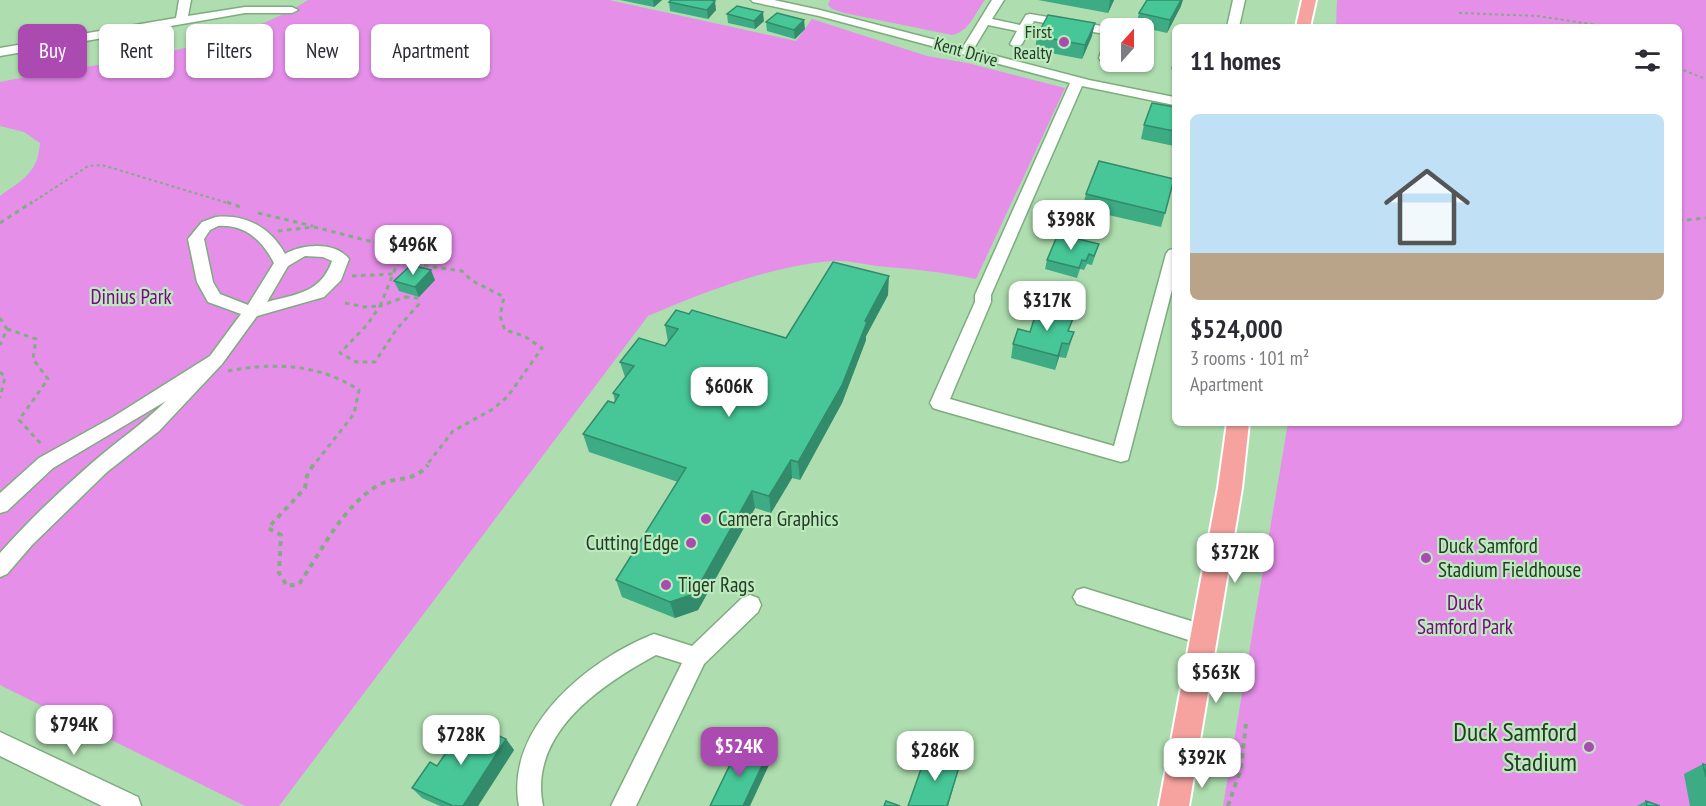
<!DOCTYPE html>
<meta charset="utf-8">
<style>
:root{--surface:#fff;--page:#f2f2f3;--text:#2b2b33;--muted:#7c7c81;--line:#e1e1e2;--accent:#ab4ab1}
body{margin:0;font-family:"PT Sans Narrow",sans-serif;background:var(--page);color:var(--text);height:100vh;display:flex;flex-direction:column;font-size:22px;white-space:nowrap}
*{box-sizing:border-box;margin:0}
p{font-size:20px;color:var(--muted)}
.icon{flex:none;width:33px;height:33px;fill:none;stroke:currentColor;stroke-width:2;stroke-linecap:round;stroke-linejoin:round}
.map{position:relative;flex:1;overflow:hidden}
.details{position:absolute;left:1172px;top:24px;width:510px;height:402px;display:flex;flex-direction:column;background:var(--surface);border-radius:9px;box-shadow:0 2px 4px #0004}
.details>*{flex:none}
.banner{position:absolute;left:18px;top:24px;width:570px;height:54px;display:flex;gap:12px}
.needle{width:39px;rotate:21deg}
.tools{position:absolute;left:1100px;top:18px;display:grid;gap:12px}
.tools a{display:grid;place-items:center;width:54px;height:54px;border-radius:9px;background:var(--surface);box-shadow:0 2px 4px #0004;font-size:30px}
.price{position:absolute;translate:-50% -51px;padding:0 14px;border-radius:12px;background:#fff;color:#222;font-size:20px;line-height:39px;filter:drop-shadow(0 2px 3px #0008)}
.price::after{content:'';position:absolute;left:50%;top:36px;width:18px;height:14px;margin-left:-9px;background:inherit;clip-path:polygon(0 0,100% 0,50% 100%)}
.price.active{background:var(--accent);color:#fff}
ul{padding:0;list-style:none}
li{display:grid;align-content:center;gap:12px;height:318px;padding:0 18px}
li+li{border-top:2px solid var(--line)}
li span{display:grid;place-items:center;height:186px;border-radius:9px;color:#555}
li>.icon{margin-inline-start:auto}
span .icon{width:108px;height:108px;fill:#fffc;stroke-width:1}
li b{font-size:26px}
h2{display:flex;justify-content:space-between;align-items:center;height:72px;padding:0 18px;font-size:26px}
.tag{padding:0 21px;border-radius:9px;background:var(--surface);box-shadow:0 2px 4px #0004;font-size:21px;line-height:54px}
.tag.active{background:var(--accent);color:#fff}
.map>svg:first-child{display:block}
</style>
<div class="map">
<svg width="1706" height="806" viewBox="0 0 1706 806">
<rect width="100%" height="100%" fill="#aeddaf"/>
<g fill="#e58fe9">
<path d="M308,0H609L796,41L812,19L927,56L967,63L1065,88L976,279C943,272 911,269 877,266C862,264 846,260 831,261C767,267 707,291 648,316L279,806H245L0,685V196C22,180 38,173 40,143L24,132L0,126V82C97,62 224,54 308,0Z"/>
<path d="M830,0H985C975,13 969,32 952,35L844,13L832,9L828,5Z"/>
<path d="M1337,0H1706V806H1223L1288,423H1678V27H1336Z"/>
</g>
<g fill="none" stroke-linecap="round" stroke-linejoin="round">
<defs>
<g id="minor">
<path d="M179,0H191L188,16L245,7H292L298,10L292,13H245L0,56V48L176,18Z"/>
<path d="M751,0H774L820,10L963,47L992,0H1004L992,19L1020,25L1026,15L1030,14L1114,28H1110V35L1034,21L1022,44L1016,48L1010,44L1017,31L988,25L973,50L1089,80L1174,97V105L1082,86L991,295V302L950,399L1114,446L1166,254L1169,250L1174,249V282L1128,460L1121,462L939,410L933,408L930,403L975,302V295L1070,83L819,16L753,2Z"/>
<path d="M1233,0H1245L1239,27H1227Z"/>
<path d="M1110,39V60L1101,61L1099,58L1104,43Z"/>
<path d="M216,217C246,214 271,228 285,254C302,244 335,241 349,259L341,280L324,297L257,316L222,364L159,431L107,472L32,545L7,574L0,577V553C28,521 60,491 92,463C117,441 143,424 166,401L53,468L7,511L0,513V493L39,458L113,417L210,356L241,314L208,302L197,282L188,239L202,222ZM218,226C245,224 262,240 274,263L248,305L220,294L213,282L204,239L210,230ZM305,256L323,257L332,261C321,293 296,294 267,302L288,266Z"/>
<path d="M1084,588L1204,625L1212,628L1215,635L1212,642L1204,645L1077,604L1073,597L1077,590Z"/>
<path d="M750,595L758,598L761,605L758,612L704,664L636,806H611L682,663L656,655C601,685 528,733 543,806H519C504,728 589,659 654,634L692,646L742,598Z"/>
<path d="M0,732L138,797L141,806H102L0,756Z"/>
</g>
<g id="major">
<path d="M1302,0H1316L1310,27H1296Z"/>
<path d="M1227,423H1249L1242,488L1189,806H1159L1218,488Z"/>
</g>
</defs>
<use href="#minor" stroke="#7eac7f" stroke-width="3"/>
<use href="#major" stroke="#fff" stroke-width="4"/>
<g stroke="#84ab85" stroke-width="2" stroke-dasharray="3 3" stroke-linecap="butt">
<path d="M1459,13L1538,16L1610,27"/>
<path d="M1678,68L1706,79"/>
<path d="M30,204L88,166L102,165L231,204"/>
</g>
<g stroke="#84ab85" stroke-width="3" stroke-dasharray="4.5 4.5" stroke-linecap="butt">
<path d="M227,202L243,208"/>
<path d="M258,213L313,226"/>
<path d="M1678,221L1706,218"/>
<path d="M0,223L32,202"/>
<path d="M278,231L314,227L397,248L398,262L462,271L471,280L504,297L500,316L505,330L524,336L542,348L508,396L493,409L453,431L426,466"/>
<path d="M352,276L395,274"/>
<path d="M405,297L417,298L419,304L396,330L375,362H356L340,353L367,325L380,306Z"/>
<path d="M345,303L365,307L380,306"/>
<path d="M380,306L398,262"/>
<path d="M0,318L7,329L0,345"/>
<path d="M7,329L36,339L33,359L48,379L19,420L42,445"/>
<path d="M228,371C274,362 319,364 359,390L354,414L313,466"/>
<path d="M0,372L5,377L0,398"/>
</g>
<g stroke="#84ab85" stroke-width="4" stroke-dasharray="5 5" stroke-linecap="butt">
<path d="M313,465L307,476L305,488L268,528L281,535L279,573L287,586L299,584C321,552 343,506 377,486C396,475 412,484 428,465"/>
<path d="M1228,806L1241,768L1246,724"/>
</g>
<use href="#minor" fill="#fff" fill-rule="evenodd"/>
<use href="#major" fill="#f6a39f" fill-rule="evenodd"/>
</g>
<g fill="#3dab83">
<path d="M620,0H662L654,7Z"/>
<path d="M1038,0H1114L1108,13Z"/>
<path d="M669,2L716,10L708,19L670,11Z"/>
<path d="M1181,6L1167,33L1136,26L1139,13Z"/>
<path d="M727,14L764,21L755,29L728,23Z"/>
<path d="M766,22L805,29L795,39L767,31Z"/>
<path d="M1037,36H1092L1082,59L1035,50Z"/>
<path d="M1174,58V70L1171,69Z"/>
<path d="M1174,107V146L1141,139L1144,125Z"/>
<path d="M1086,194L1165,213L1161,227L1082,209Z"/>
<path d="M1099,244L1092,265L1087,264L1084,270L1080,269L1077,278L1045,269L1047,260Z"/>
<path d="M435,280L419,297L399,291L394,281Z"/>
<path d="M888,295L866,336V340L842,403L800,480L792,478L771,513L755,508L698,610L675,618L622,597L616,580L678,482L589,452L583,434L615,401L613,393L625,377L620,362L665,346L668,342L665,325L786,338Z"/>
<path d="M1070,331L1074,332L1066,358L1059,357L1055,370L1011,358L1013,344L1030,332Z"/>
<path d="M506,739L514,750L478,806H440L422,798L412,788L437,766Z"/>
<path d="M1703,764L1706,765V806H1690L1684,774Z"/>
<path d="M1646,801L1660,806H1637Z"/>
</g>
<g fill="#328b6a">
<path d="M653,0H662L654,7Z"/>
<path d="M1110,0H1114L1108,13Z"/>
<path d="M1181,0H1183L1181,6L1167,33L1170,20Z"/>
<path d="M715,1L716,10L708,19L707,10Z"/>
<path d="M763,12L764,21L755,29L754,21Z"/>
<path d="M804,20L805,29L795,39L794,30Z"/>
<path d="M1095,23L1092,36L1082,59L1085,45Z"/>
<path d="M431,270L435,280L419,297L415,287Z"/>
<path d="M889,276L888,295L866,336V340L842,403L800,480L798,462L865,321Z"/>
<path d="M1062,343L1059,357L1055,370L1058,356Z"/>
<path d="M791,460L792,478L771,513L769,496Z"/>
<path d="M752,491L755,508L698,610L675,618L670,602Z"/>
<path d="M506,739L514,750L478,806H463Z"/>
<path d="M767,755L769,765L750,806H743Z"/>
<path d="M960,764L948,806H947Z"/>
</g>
<g fill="#47c798" stroke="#328b6a" stroke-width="1.5">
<path d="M671,0H711L715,1L707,10L669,2Z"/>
<path d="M1147,0H1181L1170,20L1139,13Z"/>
<path d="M737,6L763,12L754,21L727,14Z"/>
<path d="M777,13L804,20L794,30L766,22Z"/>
<path d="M1048,15L1095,23L1085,45L1037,36Z"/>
<path d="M1152,103L1174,107V131L1144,125Z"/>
<path d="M1099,161L1174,179L1165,213L1086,194Z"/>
<path d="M1058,234L1099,244L1094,256L1089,254L1086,261L1082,260L1079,268L1047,260Z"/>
<path d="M833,262L889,276L865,321L867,322L842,385L798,462L791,460L769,496L752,491L694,594L670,602L616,580L686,468L583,434L608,401L614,403L619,395L613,393L634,366L620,362L639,338L665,346L678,329L665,325L676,310L689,314L692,310L786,338Z"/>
<path d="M411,265L431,270L415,287L394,281Z"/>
<path d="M1038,307L1074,316L1068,331L1074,332L1069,344L1062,343L1058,356L1013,344L1018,329L1030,332Z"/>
<path d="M467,722L506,739L463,806H453L412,788L430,762L437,766Z"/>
<path d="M740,744L767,755L743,806H710Z"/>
<path d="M927,752L960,764L947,806H908Z"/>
<path d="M1703,764L1706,765V777Z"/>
<path d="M886,801L900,806H884Z"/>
<path d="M1646,801L1660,806H1647Z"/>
</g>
<g fill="#ab4ab1" stroke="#bbebbc" stroke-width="2">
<circle cx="1064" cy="42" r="6"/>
<circle cx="706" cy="519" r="6"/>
<circle cx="691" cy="543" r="6"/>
<circle cx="1426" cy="558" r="6"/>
<circle cx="666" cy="585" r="6"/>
<circle cx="1589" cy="747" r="6"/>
</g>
<g text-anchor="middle" stroke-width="4.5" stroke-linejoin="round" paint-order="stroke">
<g font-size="18" fill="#273a28" stroke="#bbebbc" text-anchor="end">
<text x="1052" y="38">First<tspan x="1052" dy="21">Realty</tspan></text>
</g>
<g font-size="18" fill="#273a28" stroke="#bbebbc">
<text transform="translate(966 52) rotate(16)" y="6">Kent Drive</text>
</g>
<g font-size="21" fill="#7e0686" stroke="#bbebbc">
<text x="131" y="304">Dinius Park</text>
<text x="1465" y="610">Duck<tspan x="1465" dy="24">Samford Park</tspan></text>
</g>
<g font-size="21" fill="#273a28" stroke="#bbebbc" text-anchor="start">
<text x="718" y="526">Camera Graphics</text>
<text x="679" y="550" text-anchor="end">Cutting Edge</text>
<text x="1438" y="553">Duck Samford<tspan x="1438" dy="24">Stadium Fieldhouse</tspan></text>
<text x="678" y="592">Tiger Rags</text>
</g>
<g font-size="26" fill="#273a28" stroke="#bbebbc" text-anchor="end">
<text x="1577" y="741">Duck Samford<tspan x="1577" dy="30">Stadium</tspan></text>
</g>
</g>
</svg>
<div class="tools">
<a><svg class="needle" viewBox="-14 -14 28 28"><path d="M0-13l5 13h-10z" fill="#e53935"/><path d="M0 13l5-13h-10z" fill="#7c7c81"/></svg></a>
</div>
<b class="price" style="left:1071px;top:251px">$398K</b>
<b class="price" style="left:413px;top:276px">$496K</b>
<b class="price" style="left:1047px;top:332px">$317K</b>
<b class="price" style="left:729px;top:418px">$606K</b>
<b class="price" style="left:1235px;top:584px">$372K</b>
<b class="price" style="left:1216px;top:704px">$563K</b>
<b class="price" style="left:74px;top:756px">$794K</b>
<b class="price" style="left:461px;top:766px">$728K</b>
<b class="price active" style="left:739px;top:778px">$524K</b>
<b class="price" style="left:935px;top:782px">$286K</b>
<b class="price" style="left:1202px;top:789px">$392K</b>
<div class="banner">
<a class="tag active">Buy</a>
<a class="tag">Rent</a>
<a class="tag">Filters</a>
<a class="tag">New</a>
<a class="tag">Apartment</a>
</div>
<section class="details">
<h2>11 homes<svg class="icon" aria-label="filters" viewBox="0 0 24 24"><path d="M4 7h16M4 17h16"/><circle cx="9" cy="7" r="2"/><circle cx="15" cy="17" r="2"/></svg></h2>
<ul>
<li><span style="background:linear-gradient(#bfe0f5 75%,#b9a48a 0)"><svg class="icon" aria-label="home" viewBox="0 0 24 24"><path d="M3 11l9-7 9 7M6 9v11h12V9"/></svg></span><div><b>$524,000</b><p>3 rooms · 101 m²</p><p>Apartment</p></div></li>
</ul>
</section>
</div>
